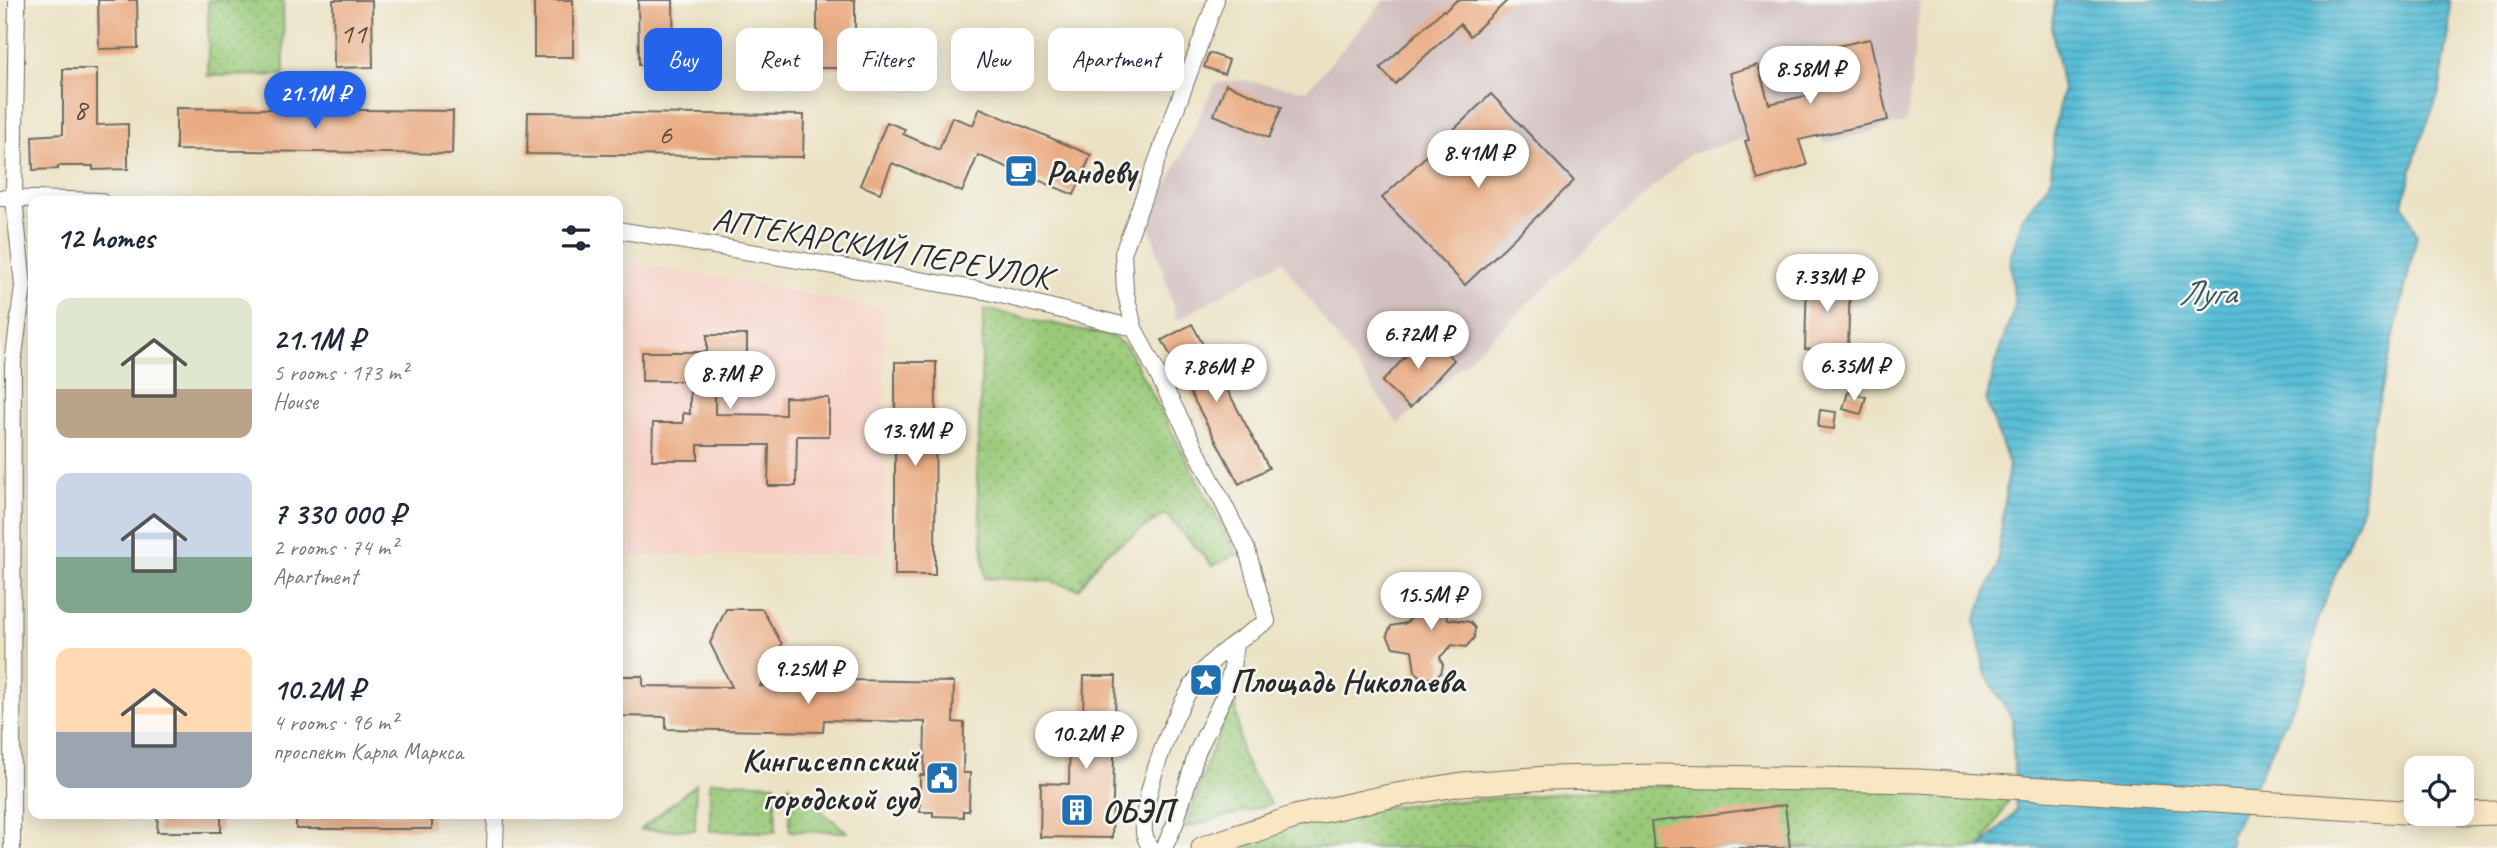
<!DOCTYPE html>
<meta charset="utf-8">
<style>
:root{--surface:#fff;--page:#f2f2f3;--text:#1f2937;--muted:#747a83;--accent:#2563eb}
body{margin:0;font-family:Caveat,sans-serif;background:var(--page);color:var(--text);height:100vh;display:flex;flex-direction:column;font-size:26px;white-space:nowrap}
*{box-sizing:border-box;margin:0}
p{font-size:23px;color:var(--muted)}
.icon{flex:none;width:38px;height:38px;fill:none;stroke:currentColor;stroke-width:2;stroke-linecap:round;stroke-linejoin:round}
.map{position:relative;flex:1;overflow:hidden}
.sheet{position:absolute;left:28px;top:196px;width:595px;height:623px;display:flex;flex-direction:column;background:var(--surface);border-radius:14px;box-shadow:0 4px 18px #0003}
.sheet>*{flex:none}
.banner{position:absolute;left:644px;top:28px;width:665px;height:63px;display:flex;gap:14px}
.tools{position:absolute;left:2404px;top:756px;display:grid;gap:14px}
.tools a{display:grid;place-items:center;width:70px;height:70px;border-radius:14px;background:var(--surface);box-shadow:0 4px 18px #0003;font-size:35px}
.price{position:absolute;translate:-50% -60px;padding:0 16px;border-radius:24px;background:#fff;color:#222;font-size:23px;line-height:46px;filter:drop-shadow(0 2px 4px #0008)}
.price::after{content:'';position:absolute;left:50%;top:42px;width:21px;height:16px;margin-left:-10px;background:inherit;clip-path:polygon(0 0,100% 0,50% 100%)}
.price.on{background:var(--accent);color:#fff}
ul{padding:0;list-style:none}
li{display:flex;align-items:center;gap:21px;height:175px;padding:0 28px}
li span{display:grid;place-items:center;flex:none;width:196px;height:140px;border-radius:14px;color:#555}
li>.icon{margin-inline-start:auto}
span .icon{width:84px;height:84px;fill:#fffc;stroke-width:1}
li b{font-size:30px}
h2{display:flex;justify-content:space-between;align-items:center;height:84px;padding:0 28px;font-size:30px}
.pill{padding:0 24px;border-radius:14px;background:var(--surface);box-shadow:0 4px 18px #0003;font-size:24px;line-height:63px}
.pill.on{background:var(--accent);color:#fff}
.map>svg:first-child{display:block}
</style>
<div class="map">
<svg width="2497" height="848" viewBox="0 0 2497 848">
<defs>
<pattern id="green-dots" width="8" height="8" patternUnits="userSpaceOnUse" patternTransform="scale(1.75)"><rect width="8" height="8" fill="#9aca79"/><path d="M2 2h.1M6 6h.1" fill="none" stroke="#7ea463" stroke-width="1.8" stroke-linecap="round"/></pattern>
<pattern id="water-rules" width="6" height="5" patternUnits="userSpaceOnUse" patternTransform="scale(1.75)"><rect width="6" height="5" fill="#59bed7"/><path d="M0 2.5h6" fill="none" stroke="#4a9baf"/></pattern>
</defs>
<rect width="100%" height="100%" fill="#f6f6f2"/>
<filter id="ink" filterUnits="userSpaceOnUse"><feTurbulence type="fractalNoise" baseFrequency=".0143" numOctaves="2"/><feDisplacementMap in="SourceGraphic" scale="14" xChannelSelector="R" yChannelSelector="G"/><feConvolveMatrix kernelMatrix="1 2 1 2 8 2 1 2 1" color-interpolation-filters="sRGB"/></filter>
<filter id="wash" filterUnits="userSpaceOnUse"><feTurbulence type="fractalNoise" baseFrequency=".00686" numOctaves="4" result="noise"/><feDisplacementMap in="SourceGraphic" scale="28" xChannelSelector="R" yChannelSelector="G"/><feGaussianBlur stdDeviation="1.57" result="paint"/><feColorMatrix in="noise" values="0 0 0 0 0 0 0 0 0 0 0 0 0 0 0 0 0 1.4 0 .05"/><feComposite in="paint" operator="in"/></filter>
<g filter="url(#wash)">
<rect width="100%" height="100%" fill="#ebe2c3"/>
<g fill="#f7d1c6">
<path d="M628,263L711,276L884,309L885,553L625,556Z"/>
<path d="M0,510H3L0,703Z"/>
</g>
<path fill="#d2bfbf" d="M1385,0H1920L1907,122L1824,144L1802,122L1688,155L1398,424L1282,261L1177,320L1149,223L1215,84L1238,80L1307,90Z"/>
<g fill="url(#green-dots)" stroke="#627a52" stroke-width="2">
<path d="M208,0H283L284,75L208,76Z"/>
<path d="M984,309L1111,336L1127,347L1237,554L1213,566L1165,514L1102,556L1079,589L1050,581L985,578L977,479Z"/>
<path d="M1235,697L1241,752L1249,770L1271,804L1185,828L1210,754Z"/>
<path d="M1766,778L2015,789L1981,848H1204L1313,812Z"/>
<path d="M710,781L775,784L776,832L710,831Z"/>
<path d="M696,784L695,830H640Z"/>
<path d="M789,785L847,832L790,831Z"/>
</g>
<path fill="url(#water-rules)" stroke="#427481" stroke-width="2" d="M2055,0H2450L2449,33L2439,93L2418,147L2403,204L2417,235L2366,459L2363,506L2318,618L2306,679L2231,835L2229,848H1981L2016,811L2012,719L1985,673L1975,621L1997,567L2009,464L1986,401L1999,351L2015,306L2010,259L2022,219L2051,180L2054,129L2063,89L2052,30Z"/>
<g id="blocks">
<g fill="#eaaa81">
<path d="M98,0H137L138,48L99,49Z"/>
<path d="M333,0H372L373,67L334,68Z"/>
<rect x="534" y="0" width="39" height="57"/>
<path d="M638,0H673L674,65H639Z"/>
<rect x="817" y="0" width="38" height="68"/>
<path d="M1457,0H1508L1470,36L1460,24L1395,84L1380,68L1443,10L1445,11Z"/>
<path d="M1870,39L1888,120L1799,140L1807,165L1758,180L1745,141L1749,140L1730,73L1758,65L1769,104L1810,95L1800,54Z"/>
<path d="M1209,53L1229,60L1224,74L1204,67Z"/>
<path d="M63,69H97V125L128,124V169L93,170V166H58V169L33,170L32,136L63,134Z"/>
<path d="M1226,84L1282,107L1269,138L1214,115Z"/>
<path d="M1491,94L1574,181L1465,285L1382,198Z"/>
<path d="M176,108L453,111L452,154L176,150Z"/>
<path d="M980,108L1091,155L1074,195L978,155L962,192L892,163L880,193L860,185L887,122L905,129L903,134L939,150L952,117L973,125Z"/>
<path d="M528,112L804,115L803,157L527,154Z"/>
<path d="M1807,277L1850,279L1848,350L1805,349Z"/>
<path d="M1192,324L1269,468L1239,484L1162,340Z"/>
<path d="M1426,334L1454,360L1410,408L1382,382Z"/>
<path d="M707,335H747V372H715V414L785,415V397L829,398V436H797L796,486H768L769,445H698V460H652L653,423H683V413L690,414V381H642V352H707Z"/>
<path d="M895,362H936L935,575H895Z"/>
<path d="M1848,392L1866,397L1861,414L1843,409Z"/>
<path d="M1820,410L1836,412L1834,429L1818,427Z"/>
<path d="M1421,579L1442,580L1441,601L1448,619L1470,622L1475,628L1474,638L1466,647L1452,645L1440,657L1443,665L1441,673L1432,679L1420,677L1415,671L1412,650L1393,647L1387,635L1391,626L1406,623L1418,612Z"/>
<path d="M726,609H762L782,644L760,686L848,688V680L954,682L953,722L964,723L963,773H970L969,811H963V817L933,816V812H920V775H924L925,722L824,720L823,732L666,729V717L618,716V676H643V686L732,687L710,643Z"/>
<path d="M1084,676H1116L1112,838L1040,837L1041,783L1069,784L1070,720H1083Z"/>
<path d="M1785,805L1790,848H1654L1651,822Z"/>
<path d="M158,814H221V832H157Z"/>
<rect x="296" y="814" width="136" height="15"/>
</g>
</g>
</g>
<g filter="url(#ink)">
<use href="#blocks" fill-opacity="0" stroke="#6e6b60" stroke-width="2"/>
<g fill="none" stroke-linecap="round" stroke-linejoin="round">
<defs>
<g id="street">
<path d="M0,198L100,201"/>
<path d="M618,230L985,291L1134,328"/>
<path d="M12,848L13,364L23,286L14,199L17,0"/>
<path d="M495,848L496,814"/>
<path d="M1150,848C1148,843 1145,838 1144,833C1141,795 1177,700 1203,671C1220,651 1245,636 1267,621L1247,550L1134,328L1125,290L1123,253L1216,0"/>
<path d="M1164,848L1175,824L1197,752L1224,696L1232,668L1235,643"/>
</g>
<g id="secondary">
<path d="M2462,814L2497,813"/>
<path d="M1203,848L1295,817L1390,796L1462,784L1547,778L1660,776L1919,781L2417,813"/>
</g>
</defs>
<use href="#street" stroke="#6e6b60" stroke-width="18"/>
<use href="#secondary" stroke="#6e6b60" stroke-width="25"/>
<use href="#street" stroke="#fff" stroke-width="16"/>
<use href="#secondary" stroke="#f9e7c3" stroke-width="23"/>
</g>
</g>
<defs>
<symbol id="cafe-square" viewBox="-11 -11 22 22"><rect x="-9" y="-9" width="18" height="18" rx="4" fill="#1f6fb2" stroke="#f6f6f2"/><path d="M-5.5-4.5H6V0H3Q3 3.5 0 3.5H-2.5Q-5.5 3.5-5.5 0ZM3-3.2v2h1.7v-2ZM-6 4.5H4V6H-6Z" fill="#fff"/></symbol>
<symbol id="sight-square" viewBox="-11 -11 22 22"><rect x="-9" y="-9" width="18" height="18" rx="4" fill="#1f6fb2" stroke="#f6f6f2"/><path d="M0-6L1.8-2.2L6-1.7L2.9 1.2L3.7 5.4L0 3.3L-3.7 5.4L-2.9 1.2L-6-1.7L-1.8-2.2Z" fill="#fff"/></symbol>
<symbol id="civic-square" viewBox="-11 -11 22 22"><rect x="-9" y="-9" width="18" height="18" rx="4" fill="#1f6fb2" stroke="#f6f6f2"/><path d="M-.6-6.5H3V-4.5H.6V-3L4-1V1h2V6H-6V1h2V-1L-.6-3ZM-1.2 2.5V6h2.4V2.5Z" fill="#fff"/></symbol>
<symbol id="building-square" viewBox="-11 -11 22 22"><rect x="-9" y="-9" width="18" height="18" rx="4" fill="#1f6fb2" stroke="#f6f6f2"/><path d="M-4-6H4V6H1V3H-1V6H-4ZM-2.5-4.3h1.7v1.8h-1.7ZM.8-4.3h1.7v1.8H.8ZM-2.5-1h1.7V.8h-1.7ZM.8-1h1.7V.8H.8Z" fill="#fff"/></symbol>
</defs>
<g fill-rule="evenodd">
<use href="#cafe-square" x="1002" y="152" width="38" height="38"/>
<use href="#sight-square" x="1187" y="661" width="38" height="38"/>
<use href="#civic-square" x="923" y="759" width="38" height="38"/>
<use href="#building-square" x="1058" y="791" width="38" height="38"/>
</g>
<g text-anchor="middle" stroke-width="5" stroke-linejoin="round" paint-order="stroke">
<g font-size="30" fill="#5b4b40">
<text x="353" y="43">11</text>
<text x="80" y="119">8</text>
<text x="665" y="144">6</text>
</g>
<g font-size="33" font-weight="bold" fill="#2b2b2b" stroke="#f6f6f2" text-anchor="start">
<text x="1046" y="183">Рандеву</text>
<text x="1230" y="692">Площадь Николаева</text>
<text x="918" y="771" text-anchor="end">Кингисеппский<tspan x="918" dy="38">городской суд</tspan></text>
<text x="1102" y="822">ОБЭП</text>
</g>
<g font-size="33" fill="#2b2b2b" stroke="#f6f6f2">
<text transform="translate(882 247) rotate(10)" y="12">АПТЕКАРСКИЙ ПЕРЕУЛОК</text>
</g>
<g font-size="35" font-style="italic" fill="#39575f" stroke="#f6f6f2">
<text x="2207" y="304">Луга</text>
</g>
</g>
</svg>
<div class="tools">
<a><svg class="icon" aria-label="locate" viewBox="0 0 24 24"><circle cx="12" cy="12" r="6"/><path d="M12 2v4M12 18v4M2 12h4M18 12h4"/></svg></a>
</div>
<b class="price" style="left:1810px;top:106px">8.58M ₽</b>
<b class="price on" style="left:315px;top:131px">21.1M ₽</b>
<b class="price" style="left:1478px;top:190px">8.41M ₽</b>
<b class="price" style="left:1827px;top:314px">7.33M ₽</b>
<b class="price" style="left:1418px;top:371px">6.72M ₽</b>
<b class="price" style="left:1854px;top:403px">6.35M ₽</b>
<b class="price" style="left:1216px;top:404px">7.86M ₽</b>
<b class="price" style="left:730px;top:411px">8.7M ₽</b>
<b class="price" style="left:915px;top:468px">13.9M ₽</b>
<b class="price" style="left:1431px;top:632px">15.5M ₽</b>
<b class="price" style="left:808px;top:706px">9.25M ₽</b>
<b class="price" style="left:1086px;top:771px">10.2M ₽</b>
<div class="banner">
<a class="pill on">Buy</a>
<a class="pill">Rent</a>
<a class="pill">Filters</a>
<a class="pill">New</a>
<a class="pill">Apartment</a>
</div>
<section class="sheet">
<h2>12 homes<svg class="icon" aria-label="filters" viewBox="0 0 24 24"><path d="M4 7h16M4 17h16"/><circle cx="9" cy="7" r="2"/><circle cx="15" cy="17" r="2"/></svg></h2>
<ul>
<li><span style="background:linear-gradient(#dfe7d0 65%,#b9a48a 0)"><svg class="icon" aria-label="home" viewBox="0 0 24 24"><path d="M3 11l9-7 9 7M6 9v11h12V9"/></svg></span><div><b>21.1M ₽</b><p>5 rooms · 173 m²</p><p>House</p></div></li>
<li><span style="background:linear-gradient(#c9d6e8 60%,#7fa58c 0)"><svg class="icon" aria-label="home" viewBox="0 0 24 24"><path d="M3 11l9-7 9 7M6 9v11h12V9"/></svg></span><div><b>7 330 000 ₽</b><p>2 rooms · 74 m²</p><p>Apartment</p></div></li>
<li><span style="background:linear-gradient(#ffd9b3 60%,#9aa5b1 0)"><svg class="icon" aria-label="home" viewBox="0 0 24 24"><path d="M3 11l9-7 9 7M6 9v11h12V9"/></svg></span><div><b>10.2M ₽</b><p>4 rooms · 96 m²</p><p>проспект Карла Маркса</p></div></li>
</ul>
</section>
</div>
